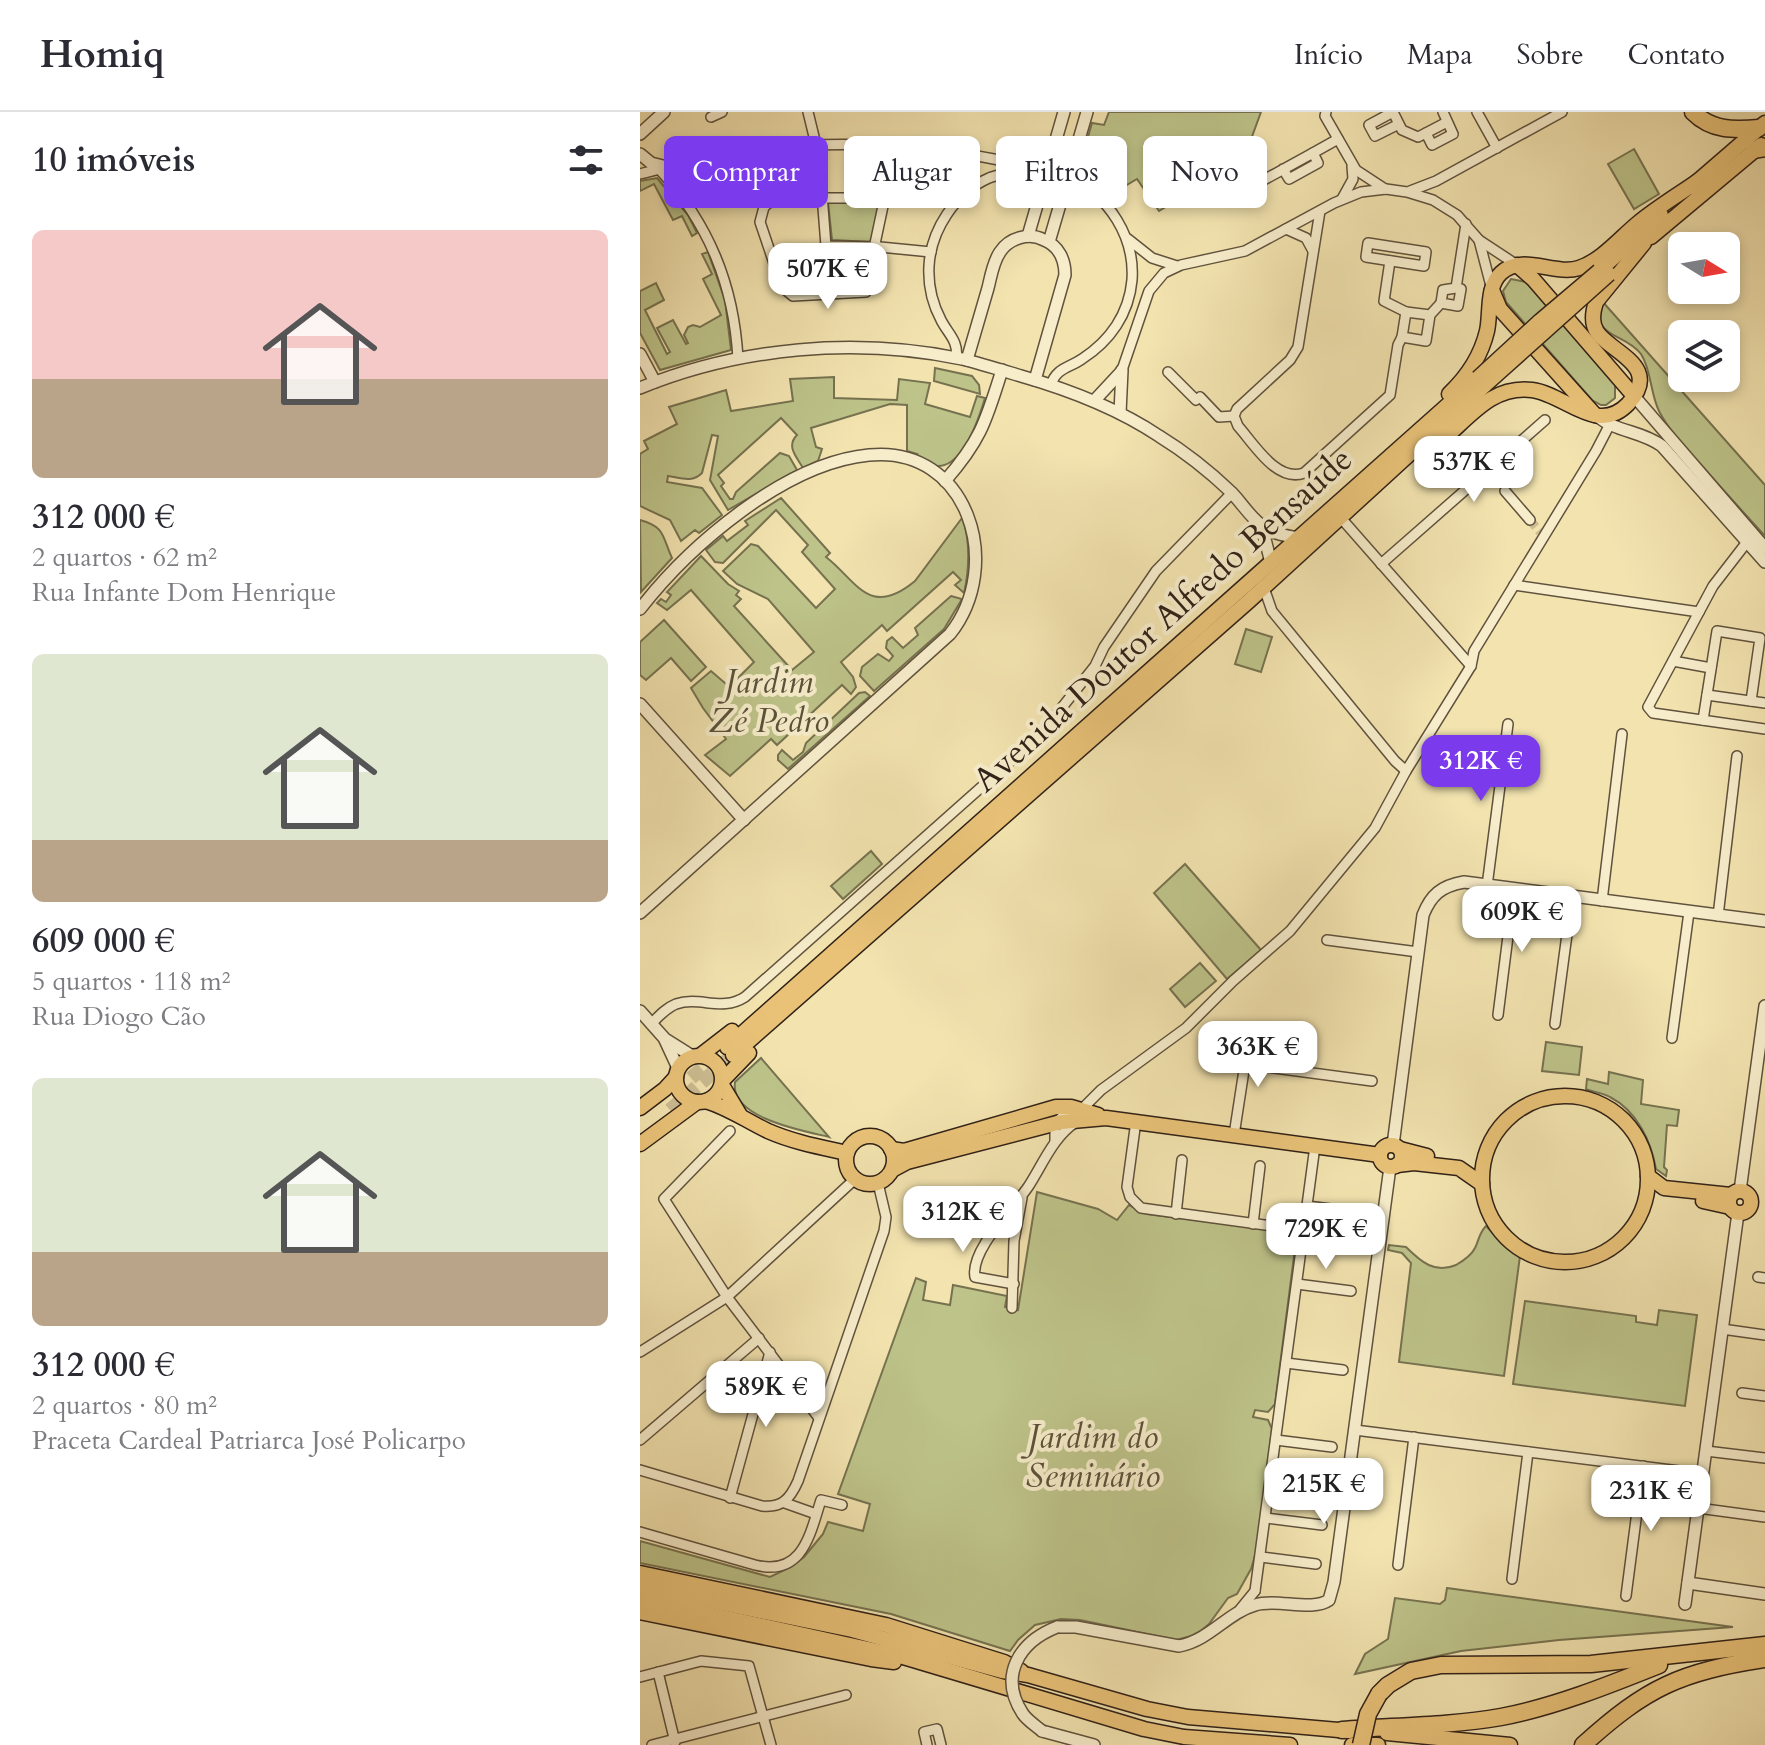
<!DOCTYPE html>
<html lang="pt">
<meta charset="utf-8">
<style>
:root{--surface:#fff;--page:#f2f2f3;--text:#2b2b33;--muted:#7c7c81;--line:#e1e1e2;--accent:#7c3aed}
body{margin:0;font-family:Cardo,serif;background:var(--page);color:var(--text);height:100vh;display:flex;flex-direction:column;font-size:30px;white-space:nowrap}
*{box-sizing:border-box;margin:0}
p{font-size:26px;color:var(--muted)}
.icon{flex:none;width:44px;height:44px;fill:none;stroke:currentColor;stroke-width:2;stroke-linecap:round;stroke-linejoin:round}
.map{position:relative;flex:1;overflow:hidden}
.sheet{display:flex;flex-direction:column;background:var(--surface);width:640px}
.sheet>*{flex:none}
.hud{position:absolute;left:24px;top:24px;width:760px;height:72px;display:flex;gap:16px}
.needle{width:52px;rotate:101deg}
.controls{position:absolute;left:1028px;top:120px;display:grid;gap:16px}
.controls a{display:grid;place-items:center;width:72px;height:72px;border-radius:12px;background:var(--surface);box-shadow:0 4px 12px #0003;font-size:40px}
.price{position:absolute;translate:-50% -68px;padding:0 18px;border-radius:16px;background:#fff;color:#222;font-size:26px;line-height:52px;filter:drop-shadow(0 2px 4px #0008)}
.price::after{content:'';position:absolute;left:50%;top:48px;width:24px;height:18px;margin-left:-12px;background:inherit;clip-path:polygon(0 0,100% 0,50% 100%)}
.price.active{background:var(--accent);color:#fff}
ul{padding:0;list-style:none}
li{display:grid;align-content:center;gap:16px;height:424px;padding:0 32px}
li span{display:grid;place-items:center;height:248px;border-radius:12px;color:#555}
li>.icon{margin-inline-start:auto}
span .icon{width:144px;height:144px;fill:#fffc;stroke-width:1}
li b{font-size:34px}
h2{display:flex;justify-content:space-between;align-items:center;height:96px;padding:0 32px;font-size:34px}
.chip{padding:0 28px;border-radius:12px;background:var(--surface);box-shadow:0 4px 12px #0003;font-size:28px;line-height:72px}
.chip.active{background:var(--accent);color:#fff}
header{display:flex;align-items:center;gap:48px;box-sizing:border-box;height:112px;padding:0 40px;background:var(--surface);border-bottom:2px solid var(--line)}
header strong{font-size:38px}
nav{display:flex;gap:44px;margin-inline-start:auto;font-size:28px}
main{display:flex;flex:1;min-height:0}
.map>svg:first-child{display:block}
</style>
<header>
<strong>Homiq</strong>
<nav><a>Início</a><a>Mapa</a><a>Sobre</a><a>Contato</a></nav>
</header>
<main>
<section class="sheet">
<h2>10 imóveis<svg class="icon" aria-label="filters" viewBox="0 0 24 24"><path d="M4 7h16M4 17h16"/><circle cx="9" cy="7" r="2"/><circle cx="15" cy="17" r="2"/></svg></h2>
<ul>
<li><span style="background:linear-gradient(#f6c9c9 60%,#b9a48a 0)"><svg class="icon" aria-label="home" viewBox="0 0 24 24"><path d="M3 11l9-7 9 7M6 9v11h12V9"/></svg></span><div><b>312 000 €</b><p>2 quartos · 62 m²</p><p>Rua Infante Dom Henrique</p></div></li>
<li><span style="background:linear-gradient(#dfe7d0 75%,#b9a48a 0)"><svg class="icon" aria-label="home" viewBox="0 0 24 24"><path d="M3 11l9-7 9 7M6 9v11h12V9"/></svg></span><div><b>609 000 €</b><p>5 quartos · 118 m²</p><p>Rua Diogo Cão</p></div></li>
<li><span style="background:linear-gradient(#dfe7d0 70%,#b9a48a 0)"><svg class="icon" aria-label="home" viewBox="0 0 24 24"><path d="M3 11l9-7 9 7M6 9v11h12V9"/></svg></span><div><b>312 000 €</b><p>2 quartos · 80 m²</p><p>Praceta Cardeal Patriarca José Policarpo</p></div></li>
</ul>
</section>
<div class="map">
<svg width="1125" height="1633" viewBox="0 0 1125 1633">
<rect width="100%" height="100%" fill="#f2e3af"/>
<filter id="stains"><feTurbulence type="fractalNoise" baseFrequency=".0025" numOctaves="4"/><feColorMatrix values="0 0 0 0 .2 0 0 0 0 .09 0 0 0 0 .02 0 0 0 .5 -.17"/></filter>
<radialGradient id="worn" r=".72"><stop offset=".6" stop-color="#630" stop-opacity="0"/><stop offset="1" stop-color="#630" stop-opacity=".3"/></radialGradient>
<g fill="#bdc389" stroke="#767250" stroke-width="2">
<path d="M469,0H621L603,49L519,99L497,67L473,81L439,56L452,11L464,13Z"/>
<path d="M994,37L1019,82L994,97L968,52Z"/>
<path d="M17,66L48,103L57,121L52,124L42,104L33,108L14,72L0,79V69Z"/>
<path d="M188,90H232L239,93L231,130L192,128Z"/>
<path d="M68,140L85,188L91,238L20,258L0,221V179L16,171L24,188L5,198L27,242L30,240L17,216L33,208L46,232L48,231L44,223L48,215L53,213L60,215L81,203L63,167L72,162L62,142Z"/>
<path d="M871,167L886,170L975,272V286L966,293H961L952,288L866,190L863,179Z"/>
<path d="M962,189L1125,373V424C1104,401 1083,378 1063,355C1047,338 1031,321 1020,301C1010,283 1012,259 1001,242C984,220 950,227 962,189Z"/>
<path d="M295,256L332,264L339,273L340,282L294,269Z"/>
<path d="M194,265V286L257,288L259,267L290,271L285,292L330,305L337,284L345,286C339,306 323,354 298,354C290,354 280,349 273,346L277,342L267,339V293L250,292L171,316L176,335L182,337L178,349L163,356C156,344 146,334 157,323L141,306L78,363L84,371L81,374L90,387H93L96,380L140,341L149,344L157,358L88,398L70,368L78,324L72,323L62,361C52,371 41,366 28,364L27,370L62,376L82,403L59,421L55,418L41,429L30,408L0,394V342L8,337L4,329L37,312L29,295L86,278L91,299L153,289L150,267Z"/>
<path d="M141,386L190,441L186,445C217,469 229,507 275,469L322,406C331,429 329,459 324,481L315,473L321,468L313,460L247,519L242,513L201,550L213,565L216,575L211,582L202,573L137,633L131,627L90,664L65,643L86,627L63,596L51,576L71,559L86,572L94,570L114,550L51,478L27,498L17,491L21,487L26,490L31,483L27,480L61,444L88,472L99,479L96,483L101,487L94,494L152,558L174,540L128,487L97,472L83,459L111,432L118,434L176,496L195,477L162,440L168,433L136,398L83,451L75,450L66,438L83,424L87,429L108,413L105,409Z"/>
<path d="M0,408C26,415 22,425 32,446L1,480Z"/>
<path d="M311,484L322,487L304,517L234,579L220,564L222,555L238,542L249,549L253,544L246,536L247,529L252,525L263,536L278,523L275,516Z"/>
<path d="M24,508L66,555L51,569L31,546L6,568L0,563V530Z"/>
<path d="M606,517L632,525L621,560L595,552Z"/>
<path d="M225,580L230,584L148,657L138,648V643L142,638L153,648L163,640L166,631L219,581Z"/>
<path d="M231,739L242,752L203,787L191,774Z"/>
<path d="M545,752L621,838L587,867L514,781Z"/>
<path d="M560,851L576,869L545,895L530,877Z"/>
<path d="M906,930L942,935L939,963L902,959Z"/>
<path d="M121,946L189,1025C164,1019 89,1006 95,970Z"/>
<path d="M969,960L1003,968L1001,992L1039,998L1037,1014L1027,1013L1024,1055L1027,1058L1026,1064L1016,1057C1011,1029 997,999 970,985C963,981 953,980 946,977L947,967L968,972Z"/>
<path d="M397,1080L458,1097L477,1108L489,1093L507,1102L657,1121L635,1292L628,1300L615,1298L613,1305L628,1308L632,1317L617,1437L611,1457L597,1482L588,1486L569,1512L556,1523L536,1528L440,1508L421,1507L395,1513L378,1528L370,1539L251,1502L0,1451V1429L130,1465L151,1455L164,1445L183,1422L188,1410L223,1419L230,1392L198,1382L276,1166L286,1170L283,1188L310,1193L313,1173L367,1184L365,1195L378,1198Z"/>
<path d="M846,1114L866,1135L880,1144L864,1264L759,1250L771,1151L762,1141L748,1138L749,1133L766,1135C781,1150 795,1162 816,1153C823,1149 831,1144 835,1136C839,1128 839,1121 846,1114Z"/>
<path d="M885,1189L996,1204V1210L1017,1213L1019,1198L1057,1203L1045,1294L873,1272Z"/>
<path d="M807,1476L1093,1515L919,1528L821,1539L715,1562L725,1542L748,1527L755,1486L800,1492L805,1488Z"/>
</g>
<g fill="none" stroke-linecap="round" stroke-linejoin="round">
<g stroke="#cbbc91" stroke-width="9" stroke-dasharray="9 4.5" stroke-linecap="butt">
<path d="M832,334L842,346"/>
<path d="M859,365L869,376"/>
<path d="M890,408L900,420"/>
</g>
<g stroke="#cbbc91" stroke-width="14" stroke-dasharray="14 7" stroke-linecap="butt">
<path d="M51,966L87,935"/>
<path d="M30,998L93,943"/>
</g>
<defs>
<g id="minor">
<path d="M168,0L179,45L186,134L240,135L291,140"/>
<path d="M686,0L685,4L716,58L745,77"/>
<path d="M803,0L813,22L792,33L786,21L807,10"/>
<path d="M837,0L857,36"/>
<path d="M71,5L82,0"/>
<path d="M759,12L735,24L729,13L753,0L762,18L778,25L786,21"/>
<path d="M673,41L698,27"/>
<path d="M19,57C69,112 94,173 98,247"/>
<path d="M0,62C37,53 73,42 112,38C195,28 278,32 359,48C382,52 409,56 430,66C469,84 495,125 492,168C489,202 470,229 442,247C429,256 416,256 411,273"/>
<path d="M620,70L673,41L678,51L649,67L643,57"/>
<path d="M770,79L796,69L922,0"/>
<path d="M182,86H234L243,94L233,141L232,171L226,180L153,184L142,175L120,110L124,95L130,90Z"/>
<path d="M702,87L713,67L712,54"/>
<path d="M680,99L658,235L650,248L597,297L594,304L598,314C614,332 637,371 664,361L750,283L758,233L762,225"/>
<path d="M646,117L666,126L673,139"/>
<path d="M488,127L512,146L537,154"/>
<path d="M839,128L851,174"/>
<path d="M728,131L786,140L784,154L726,145Z"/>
<path d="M750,149L744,189L766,200"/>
<path d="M816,176L803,178L801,191L818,194L821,177L816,176L826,112"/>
<path d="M790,203L766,200L762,225L786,229L790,203L801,191"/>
<path d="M316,246C319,229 308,222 301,208C292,191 288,172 289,154C291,118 315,81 349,66C359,62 375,61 382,53"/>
<path d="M482,258L509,179L524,161L541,153L605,139L694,91L721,80L746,77L767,80L793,88L817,103L839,128L877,153"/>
<path d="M528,260L556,288L560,285L579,305L594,304"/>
<path d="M803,330H819L828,337"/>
<path d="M838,349L855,368"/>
<path d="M865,379L890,408"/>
<path d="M701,406L831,554"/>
<path d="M1107,430L1073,474L1008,595L1013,601L1125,617"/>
<path d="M741,452L905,308"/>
<path d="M874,473L1059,500"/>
<path d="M624,476L632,499L755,649L766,659"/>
<path d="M1033,549L1071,556"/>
<path d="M1067,583L1125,591"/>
<path d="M1063,608L1077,519L1120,526L1111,589"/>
<path d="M847,774L868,612"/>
<path d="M962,789L982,622"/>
<path d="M1078,804L1097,644"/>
<path d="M687,828L778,840"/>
<path d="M858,903L874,777"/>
<path d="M11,912C19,904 26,896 36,892C60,884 82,900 105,885L400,623L455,554L464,535L516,459L592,381"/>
<path d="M915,912L932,785"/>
<path d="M1032,926L1049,800"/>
<path d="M605,952L732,969"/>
<path d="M496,1009L487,1075L490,1085L501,1096L639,1115"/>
<path d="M90,1019L24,1087L87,1185L179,1306"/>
<path d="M594,1023L609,926"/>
<path d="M415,1030V1011L427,1001L441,998L461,978L546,916L593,869L650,819L735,716L766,659L831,554L834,539L956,339L969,314"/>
<path d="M667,1094L722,1101"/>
<path d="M536,1102L542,1048"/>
<path d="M613,1112L620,1054"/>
<path d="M1118,1165L1125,1166"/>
<path d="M374,1172L335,1165C330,1138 373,1097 388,1075C403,1052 413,1025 436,1010"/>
<path d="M657,1172L711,1179"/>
<path d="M372,1196L374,1129L382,1086"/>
<path d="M1082,1217L1125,1223"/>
<path d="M0,1240L87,1185L215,1067"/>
<path d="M646,1251L703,1258"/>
<path d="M1102,1281L1125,1284"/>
<path d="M715,1318L1063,1362"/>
<path d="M0,1328L119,1226"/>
<path d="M636,1328L692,1335"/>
<path d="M1066,1339L1125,1346"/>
<path d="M0,1358L122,1394C142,1396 150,1387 158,1369L244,1119L246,1105L238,1071"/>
<path d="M90,1386L130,1240"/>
<path d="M145,1391L176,1402"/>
<path d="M1058,1396L1125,1405"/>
<path d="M626,1406L682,1413"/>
<path d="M0,1420L115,1453C163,1465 170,1422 181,1388L202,1393"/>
<path d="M621,1445L676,1452"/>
<path d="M758,1453L774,1325"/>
<path d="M872,1467L888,1340"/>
<path d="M615,1479L675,1034"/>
<path d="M986,1484L1003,1354"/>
<path d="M597,1501L615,1479"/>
<path d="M18,1560L35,1630"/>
<path d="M0,1565L61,1549L109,1554L131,1633"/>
<path d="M12,1633L206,1583"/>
<path d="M287,1633L284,1620L297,1617L301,1633"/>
</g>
<g id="tertiary">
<path d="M0,22L24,0"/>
<path d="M0,42L11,51L23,54"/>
<path d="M388,124L424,0"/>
<path d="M409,130L447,0"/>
<path d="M0,242L15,270"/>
<path d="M327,248C334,224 341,200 348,176C351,164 353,150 360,140C369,126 389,120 404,128C419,134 425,148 425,163L395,268"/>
<path d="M0,276C100,235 216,225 322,247C342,252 361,258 381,264C430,278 477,296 519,324C545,340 569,359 591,380C602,391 611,407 624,415C634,422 647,424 659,426"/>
<path d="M994,284L1125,436"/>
<path d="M454,289L481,260"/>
<path d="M480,301L482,258"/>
<path d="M957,304C976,320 1002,319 1022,334L1125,450"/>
<path d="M305,369C341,328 346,309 362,258"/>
<path d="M622,415L631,451"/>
<path d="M0,497C50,433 145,351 229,343C328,333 365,453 310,522L0,801"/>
<path d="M0,592L104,708"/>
<path d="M0,899L25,927L52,944"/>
<path d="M25,928L38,956"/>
<path d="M753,1033L783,803C791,783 801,774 824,770L1125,809"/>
<path d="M1100,1079L1125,894"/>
<path d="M1048,1471L1125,1482"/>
<path d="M1045,1492L1098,1101"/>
<path d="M417,1515H436L539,1534C570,1528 587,1501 615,1493C637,1486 672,1500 689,1488L694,1470L750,1055"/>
<path d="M402,1619L454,1633"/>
</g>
<g id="primary">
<path d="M82,973L100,1003"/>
<circle cx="925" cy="1067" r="83"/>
<path d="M66,989C89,996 107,1009 128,1019C153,1030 180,1035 207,1041"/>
<circle cx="230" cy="1048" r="24"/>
<circle cx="751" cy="1044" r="11"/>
<path d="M251,1037L264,1039L416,995H431L458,1003"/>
<path d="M760,1037L787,1044"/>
<path d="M757,1053L774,1051L819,1056L842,1072"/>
<path d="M252,1058L267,1050L421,1010L466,1006L740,1043"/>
<path d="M1008,1064L1024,1076L1091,1083"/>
<circle cx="1100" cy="1090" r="11"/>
<path d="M1063,1089L1090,1095"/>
</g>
<g id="trunk">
<path d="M1051,75L1125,11"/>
<path d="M1011,125L1121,33"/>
<path d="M877,153L893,167L994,284"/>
<path d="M962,156L1021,103"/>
<path d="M852,178L860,197L955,303"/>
<path d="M809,282C827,265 841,244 847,219C851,201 846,175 861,161C882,141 915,164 939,156C961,149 980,126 997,112C1016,96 1038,83 1058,69"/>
<path d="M784,341C821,321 843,272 892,278C925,282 957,324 988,292C1023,254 971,241 957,220C951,211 953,199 956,190L1004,131"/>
<path d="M87,935L838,266"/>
<path d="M61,943L92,919"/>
<path d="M93,943L610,488L845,273"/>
<circle cx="59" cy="967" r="23"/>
<path d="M83,968L109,941"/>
<path d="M0,996L25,977L36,965"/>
<path d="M0,1032L57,990"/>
<path d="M0,1461L246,1513L364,1550L381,1559"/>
<path d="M0,1474L212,1518L362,1559L388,1563L507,1597L548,1605L710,1619"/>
<path d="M0,1487L260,1544L504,1617L544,1625L650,1633"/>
<path d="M0,1500L231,1547L254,1550"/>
<path d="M747,1621L870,1633"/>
<path d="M712,1633H738"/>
</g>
<g id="motorway">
<path d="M1053,0C1072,19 1094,18 1119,16"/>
<path d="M1114,38L1125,36"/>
<path d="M739,1582L748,1573L771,1559L801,1553L951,1552L1125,1533"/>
<path d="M702,1618C754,1614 809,1614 861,1605C914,1595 969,1573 1019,1553"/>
<path d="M943,1633C1007,1575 1040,1560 1125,1547"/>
</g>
</defs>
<use href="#minor" stroke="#60523d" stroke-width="12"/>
<use href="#tertiary" stroke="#60523d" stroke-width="14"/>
<use href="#primary" stroke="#302117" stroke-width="17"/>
<use href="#trunk" stroke="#302117" stroke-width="17"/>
<use href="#motorway" stroke="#302117" stroke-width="19"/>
<use href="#minor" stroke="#f7edcb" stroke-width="9"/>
<use href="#tertiary" stroke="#f7edcb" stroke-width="11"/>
<use href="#primary" stroke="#e9c278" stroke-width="14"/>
<use href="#trunk" stroke="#e9c278" stroke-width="14"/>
<use href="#motorway" stroke="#e9c278" stroke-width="16"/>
<defs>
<path id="tertiary-bridge" d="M402,1619C396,1614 387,1608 383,1602C358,1564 379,1530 417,1515"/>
<g id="trunk-bridge">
<path d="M838,266L900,209L959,159"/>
<path d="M845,273L969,162"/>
</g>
<path id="motorway-bridge" d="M721,1633L728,1602L739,1582"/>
</defs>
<use href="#tertiary-bridge" stroke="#60523d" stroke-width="14" stroke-linecap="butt"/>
<use href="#trunk-bridge" stroke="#302117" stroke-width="17" stroke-linecap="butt"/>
<use href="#motorway-bridge" stroke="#302117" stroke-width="19" stroke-linecap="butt"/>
<use href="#tertiary-bridge" stroke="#f7edcb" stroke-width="11"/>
<use href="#trunk-bridge" stroke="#e9c278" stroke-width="14"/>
<use href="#motorway-bridge" stroke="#e9c278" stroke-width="16"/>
</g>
<g text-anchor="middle" stroke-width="8" stroke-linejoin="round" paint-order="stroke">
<g font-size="34" fill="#302117" stroke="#f7edcb">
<text transform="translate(522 507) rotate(-42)" y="12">Avenida Doutor Alfredo Bensaúde</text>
</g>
<g font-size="34" font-style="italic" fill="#5a5239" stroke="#f7edcb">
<text x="129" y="581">Jardim<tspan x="129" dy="39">Zé Pedro</tspan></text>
<text x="453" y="1336">Jardim do<tspan x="453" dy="39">Seminário</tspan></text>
</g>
</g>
<rect width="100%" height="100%" filter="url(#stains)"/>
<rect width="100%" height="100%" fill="url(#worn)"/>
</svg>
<div class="controls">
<a><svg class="needle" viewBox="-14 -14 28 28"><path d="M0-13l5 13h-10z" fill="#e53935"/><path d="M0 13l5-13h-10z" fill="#7c7c81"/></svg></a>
<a><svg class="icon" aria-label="layers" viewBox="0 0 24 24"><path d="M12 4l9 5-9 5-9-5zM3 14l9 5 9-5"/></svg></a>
</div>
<b class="price" style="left:188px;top:199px">507K €</b>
<b class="price" style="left:834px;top:392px">537K €</b>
<b class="price active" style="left:841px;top:691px">312K €</b>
<b class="price" style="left:882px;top:842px">609K €</b>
<b class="price" style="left:618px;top:977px">363K €</b>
<b class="price" style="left:323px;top:1142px">312K €</b>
<b class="price" style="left:686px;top:1159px">729K €</b>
<b class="price" style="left:126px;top:1317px">589K €</b>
<b class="price" style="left:684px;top:1414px">215K €</b>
<b class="price" style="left:1011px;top:1421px">231K €</b>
<div class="hud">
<a class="chip active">Comprar</a>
<a class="chip">Alugar</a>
<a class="chip">Filtros</a>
<a class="chip">Novo</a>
</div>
</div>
</main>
